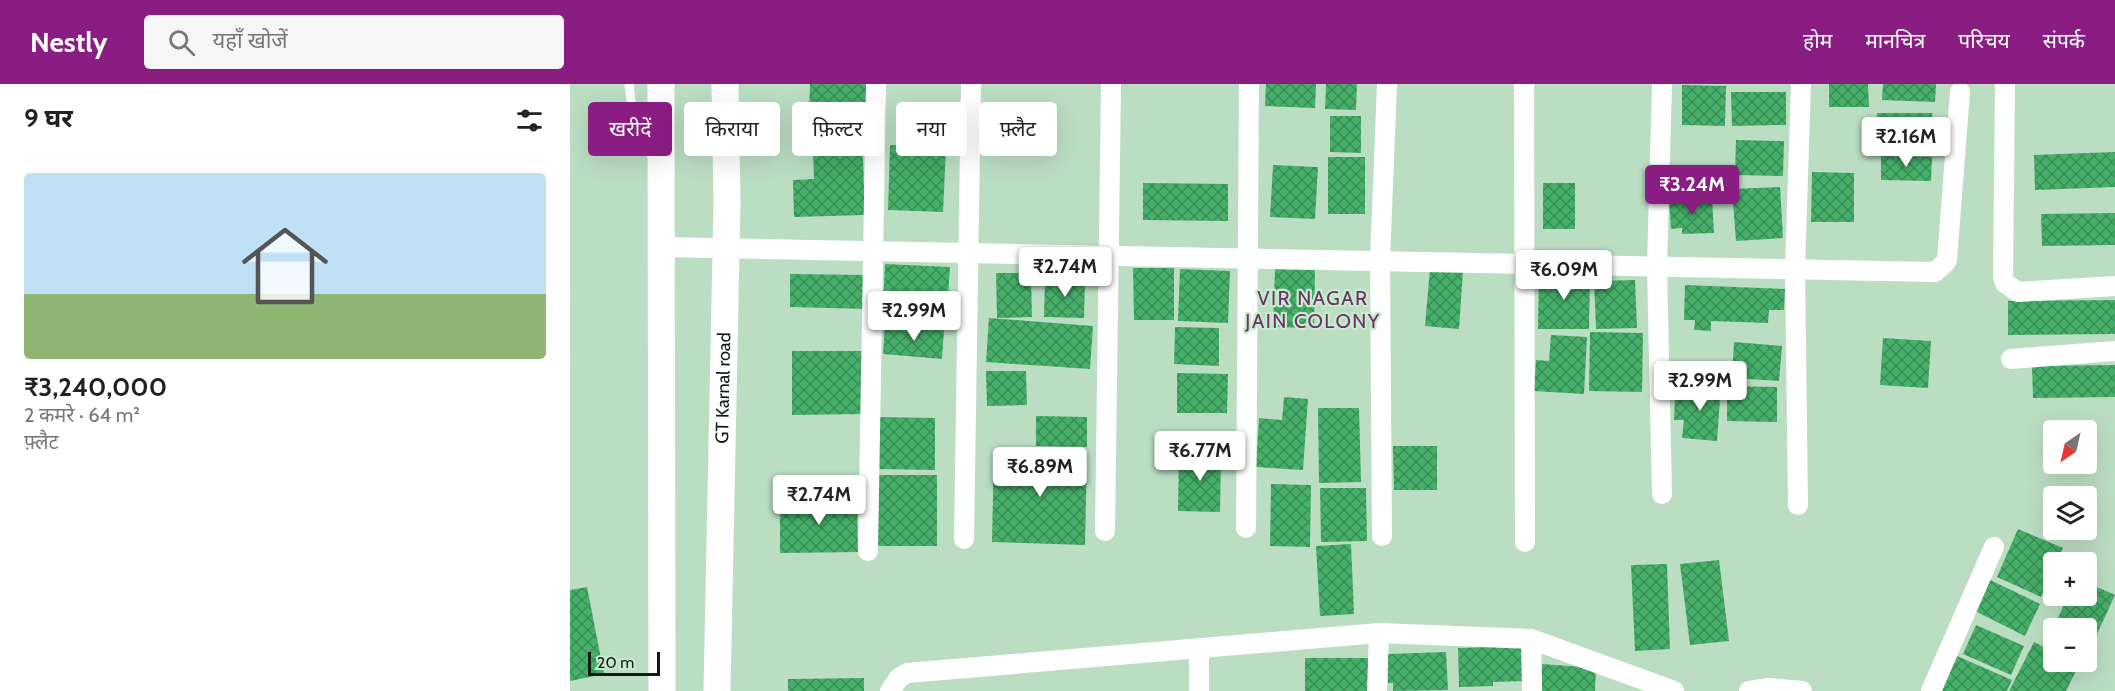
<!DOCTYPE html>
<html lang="hi">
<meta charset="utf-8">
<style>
:root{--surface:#fff;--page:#f6f6f6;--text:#222;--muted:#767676;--line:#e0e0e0;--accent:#8a1d82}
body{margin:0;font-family:Cabin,"Noto Sans Devanagari",sans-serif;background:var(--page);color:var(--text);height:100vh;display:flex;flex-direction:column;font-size:22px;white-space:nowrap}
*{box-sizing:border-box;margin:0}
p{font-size:20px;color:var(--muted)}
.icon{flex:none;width:33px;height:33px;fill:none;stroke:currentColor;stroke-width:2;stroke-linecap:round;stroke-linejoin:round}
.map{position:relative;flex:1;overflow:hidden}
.drawer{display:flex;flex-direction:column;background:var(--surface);width:570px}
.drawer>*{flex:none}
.hud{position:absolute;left:18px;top:18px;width:570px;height:54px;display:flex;gap:12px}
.needle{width:39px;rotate:214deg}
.controls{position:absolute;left:1473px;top:336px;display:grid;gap:12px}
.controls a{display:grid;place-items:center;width:54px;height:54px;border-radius:6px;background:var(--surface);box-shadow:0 6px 24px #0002;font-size:30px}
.scale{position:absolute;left:18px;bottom:15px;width:72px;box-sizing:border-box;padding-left:6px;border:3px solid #101c13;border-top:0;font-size:16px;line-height:21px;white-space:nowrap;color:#101c13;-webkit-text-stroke:4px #c8ebd0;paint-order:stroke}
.price{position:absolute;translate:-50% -51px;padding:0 14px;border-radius:6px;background:#fff;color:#222;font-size:20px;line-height:39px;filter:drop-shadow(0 2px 3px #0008)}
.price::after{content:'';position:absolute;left:50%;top:36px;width:18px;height:14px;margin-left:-9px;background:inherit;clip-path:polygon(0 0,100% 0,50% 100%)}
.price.on{background:var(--accent);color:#fff}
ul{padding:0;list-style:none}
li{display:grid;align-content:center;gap:12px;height:318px;padding:0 24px}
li+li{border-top:2px solid var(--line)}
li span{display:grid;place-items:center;height:186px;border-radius:6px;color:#555}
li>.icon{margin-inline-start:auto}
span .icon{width:108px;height:108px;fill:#fffc;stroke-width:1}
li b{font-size:26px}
h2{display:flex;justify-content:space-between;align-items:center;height:72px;padding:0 24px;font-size:26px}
.chip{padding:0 21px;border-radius:6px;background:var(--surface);box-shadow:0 6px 24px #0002;font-size:21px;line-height:54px}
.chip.on{background:var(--accent);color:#fff}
header{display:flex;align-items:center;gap:36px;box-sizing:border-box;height:84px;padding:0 30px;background:var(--accent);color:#fff}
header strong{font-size:28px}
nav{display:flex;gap:33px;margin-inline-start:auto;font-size:21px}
.search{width:420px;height:54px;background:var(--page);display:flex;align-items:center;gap:15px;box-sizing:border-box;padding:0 21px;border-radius:6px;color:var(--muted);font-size:22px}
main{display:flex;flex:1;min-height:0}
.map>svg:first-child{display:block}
</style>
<header>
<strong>Nestly</strong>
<div class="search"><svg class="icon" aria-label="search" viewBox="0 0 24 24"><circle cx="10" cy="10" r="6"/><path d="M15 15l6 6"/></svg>यहाँ खोजें</div>
<nav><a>होम</a><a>मानचित्र</a><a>परिचय</a><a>संपर्क</a></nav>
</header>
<main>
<section class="drawer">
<h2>9 घर<svg class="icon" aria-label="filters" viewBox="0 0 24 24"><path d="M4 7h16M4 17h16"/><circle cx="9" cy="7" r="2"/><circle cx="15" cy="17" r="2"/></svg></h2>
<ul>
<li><span style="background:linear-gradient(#bfe0f5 65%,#8fb573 0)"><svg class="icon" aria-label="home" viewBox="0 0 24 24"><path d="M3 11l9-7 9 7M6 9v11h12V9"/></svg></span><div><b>₹3,240,000</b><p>2 कमरे · 64 m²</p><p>फ़्लैट</p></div></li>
</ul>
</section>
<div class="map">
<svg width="1545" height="607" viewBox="0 0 1545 607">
<defs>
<pattern id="building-cross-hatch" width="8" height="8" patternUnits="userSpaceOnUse" patternTransform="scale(1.5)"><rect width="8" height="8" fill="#46af69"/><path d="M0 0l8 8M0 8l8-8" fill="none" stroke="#398e55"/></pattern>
</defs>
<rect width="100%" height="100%" fill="#bbdec3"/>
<g fill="url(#building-cross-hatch)">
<path d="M240,0H304L303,27L239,26Z"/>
<path d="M696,0H746L745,24L695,22Z"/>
<path d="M756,0H787L786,26L755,25Z"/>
<path d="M1259,0H1298L1299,23H1259Z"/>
<path d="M1313,0H1366L1365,18L1312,16Z"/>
<path d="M1112,1L1156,2L1155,42L1112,41Z"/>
<path d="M1161,8H1216V41L1162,42Z"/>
<path d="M1307,29H1362L1363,66H1307Z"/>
<path d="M760,32H791V69L760,68Z"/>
<path d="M292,49L295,131L224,133L223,96L244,95L243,66H226L225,51Z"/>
<path d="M1166,56L1214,57L1213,92L1165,91Z"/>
<path d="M320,61L376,64L373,128L318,126Z"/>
<path d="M1545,68V103L1465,106L1464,71Z"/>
<path d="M1311,72L1362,73L1361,97L1311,96Z"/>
<rect x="758" y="73" width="37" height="57"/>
<path d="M703,81L748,83L745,135L700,133Z"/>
<path d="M1242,88L1284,89V138H1241Z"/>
<path d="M573,99L658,100V137L573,136Z"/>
<rect x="973" y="99" width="32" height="46"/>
<path d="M1210,103L1213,154L1166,157L1162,105Z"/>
<path d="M1142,114L1144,149L1112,150V144L1101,145L1099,116Z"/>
<path d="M1545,129V161L1472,162L1471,130Z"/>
<path d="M315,180L380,183L377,229L313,226Z"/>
<path d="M563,184H604V236H564Z"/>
<path d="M860,184L893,187L889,245L855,242Z"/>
<path d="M610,185L660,187L658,239L608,237Z"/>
<path d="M705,185L745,186L744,244L703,243Z"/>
<path d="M969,188L1020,189L1019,245H968Z"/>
<path d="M426,189H461L462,233L427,234Z"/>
<path d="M220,190L298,191V225L220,223Z"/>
<path d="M475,195L515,196L514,234L474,233Z"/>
<path d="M1065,196L1067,244L1026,245L1024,197Z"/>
<path d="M1115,201L1215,205L1214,226H1199L1198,239L1141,237V247L1124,246L1125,236H1114Z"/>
<path d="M1545,216V250L1438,251V217Z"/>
<path d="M419,234L523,242L520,285L416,278Z"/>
<path d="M315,241L374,246L372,275L313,270Z"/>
<path d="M605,243L649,244V282L604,280Z"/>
<path d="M1020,248L1073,249L1072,308L1019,307Z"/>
<path d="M981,251L1017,253L1014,310L964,307L966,276L979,277Z"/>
<path d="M1313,254L1361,257L1358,304L1310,301Z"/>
<path d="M1164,258L1212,262L1209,297L1162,294Z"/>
<path d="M222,267H293L294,330L222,331Z"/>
<path d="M1545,281V313L1463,314L1462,282Z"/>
<path d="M416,287H456L457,321L417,322Z"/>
<path d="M607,289L658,290L657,329H607Z"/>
<path d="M1117,299L1151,301L1147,357L1112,354L1114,336H1104L1105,314L1116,315Z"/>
<path d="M1157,302L1207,303V338L1157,337Z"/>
<path d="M714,313L738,315L733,386L686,383L689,334L712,336Z"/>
<path d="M748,324H789L791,398L749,399Z"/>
<path d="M466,332L517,333V363L466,362Z"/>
<path d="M307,333L365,334V386L307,385Z"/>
<path d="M823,362H867V406H824Z"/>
<path d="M424,367L517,370L515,461L422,458Z"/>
<path d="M609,369L651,370L650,428L608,427Z"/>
<rect x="302" y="391" width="65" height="71"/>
<path d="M701,400L741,401L740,463L700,462Z"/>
<path d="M750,404H796L797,457L751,458Z"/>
<path d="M287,415L288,468L210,469V416Z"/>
<path d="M1448,445L1493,464L1486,478H1484V485L1471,513L1427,493Z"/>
<path d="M781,460L784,530L750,532L746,462Z"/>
<path d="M1149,476L1159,557L1120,561L1110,480Z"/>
<path d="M1097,480L1100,565L1065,567L1061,481Z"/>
<path d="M1416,494L1470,520L1455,552L1401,525Z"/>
<path d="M1516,498L1545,511L1516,574V544H1484V561L1477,558L1498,512H1516Z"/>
<path d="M17,503L34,590L0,597V506Z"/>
<path d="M1406,541L1454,562L1441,591L1393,570Z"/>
<path d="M1464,558L1484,568V578H1502L1509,581L1496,607H1439Z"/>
<path d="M955,562L956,597L923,598V602L889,603L888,564Z"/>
<path d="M876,568L878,606L823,607V599H818L817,570Z"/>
<path d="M1387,572L1442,596L1437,607H1372Z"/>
<rect x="735" y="574" width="63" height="33"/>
<path d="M972,580L1026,584L1025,607H971Z"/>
<path d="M294,594V607H218V595Z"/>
</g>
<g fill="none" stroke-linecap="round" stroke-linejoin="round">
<path stroke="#fff" stroke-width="9" d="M59,0L63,33L83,75"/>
<g stroke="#fff" stroke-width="20">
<path d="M954,0L955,458"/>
<path d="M1092,0L1087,182L1092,410"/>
<path d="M1435,0L1433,193L1435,199L1448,208L1545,202"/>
<path d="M91,163L1365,188L1374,180L1377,176L1390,8"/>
<path d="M1441,275L1545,267"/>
<path d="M1228,421L1225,184L1231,0"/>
<path d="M676,444L679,0"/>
<path d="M535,447L541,0"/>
<path d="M812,452L810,176L817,0"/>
<path d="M394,455L401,0"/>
<path d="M298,467L306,0"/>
<path d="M320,607L329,594L337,589L809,549"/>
<path d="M629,607V565"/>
<path d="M807,607L809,549L961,555"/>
<path d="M962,607L961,555L1104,607"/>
<path d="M1179,607L1199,604L1232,607"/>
<path d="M1361,607L1424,463"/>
</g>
<g stroke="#fff" stroke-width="27">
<path d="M91,0L92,607"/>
<path id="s1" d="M147,607L157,119L155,0"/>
</g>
</g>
<g text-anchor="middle" stroke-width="4.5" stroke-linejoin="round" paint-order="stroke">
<g font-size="18" fill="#101c13" stroke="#c8ebd0">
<text dy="6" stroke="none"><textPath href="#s1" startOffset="303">GT Karnal road</textPath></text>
</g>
<g font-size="20" letter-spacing="1.5" fill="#6a3564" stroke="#c8ebd0">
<text x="743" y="221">VIR NAGAR<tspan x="743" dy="23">JAIN COLONY</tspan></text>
</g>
</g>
</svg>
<div class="controls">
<a><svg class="needle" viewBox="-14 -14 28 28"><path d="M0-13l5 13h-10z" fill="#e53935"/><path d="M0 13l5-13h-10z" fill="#767676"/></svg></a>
<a><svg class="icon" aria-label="layers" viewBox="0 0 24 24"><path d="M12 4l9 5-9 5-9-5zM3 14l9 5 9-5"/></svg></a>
<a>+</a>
<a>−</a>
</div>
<div class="scale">20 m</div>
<b class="price" style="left:1336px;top:84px">₹2.16M</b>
<b class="price on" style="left:1122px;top:132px">₹3.24M</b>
<b class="price" style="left:495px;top:214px">₹2.74M</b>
<b class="price" style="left:994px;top:217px">₹6.09M</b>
<b class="price" style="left:344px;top:258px">₹2.99M</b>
<b class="price" style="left:1130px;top:328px">₹2.99M</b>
<b class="price" style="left:630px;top:398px">₹6.77M</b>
<b class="price" style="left:470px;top:414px">₹6.89M</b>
<b class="price" style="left:249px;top:442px">₹2.74M</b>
<div class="hud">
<a class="chip on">खरीदें</a>
<a class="chip">किराया</a>
<a class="chip">फ़िल्टर</a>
<a class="chip">नया</a>
<a class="chip">फ़्लैट</a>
</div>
</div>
</main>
